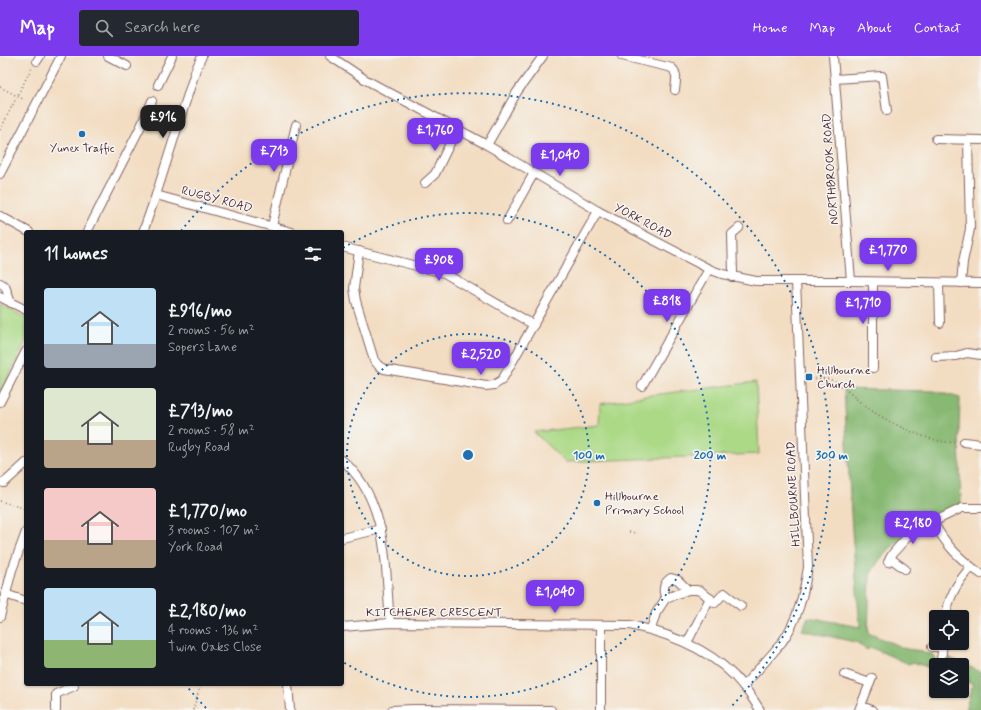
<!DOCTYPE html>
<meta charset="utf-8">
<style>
:root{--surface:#171b24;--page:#242831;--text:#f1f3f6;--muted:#9ea1a6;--accent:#7c3aed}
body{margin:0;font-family:Mynerve,sans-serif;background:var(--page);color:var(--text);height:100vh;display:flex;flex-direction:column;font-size:15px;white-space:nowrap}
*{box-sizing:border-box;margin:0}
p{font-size:13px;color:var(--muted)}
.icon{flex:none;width:22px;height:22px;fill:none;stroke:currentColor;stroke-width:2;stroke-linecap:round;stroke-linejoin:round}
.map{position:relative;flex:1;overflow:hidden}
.details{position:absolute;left:24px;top:174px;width:320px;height:456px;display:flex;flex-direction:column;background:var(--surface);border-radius:4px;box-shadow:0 1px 3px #0004}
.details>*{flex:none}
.tools{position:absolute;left:929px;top:554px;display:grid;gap:8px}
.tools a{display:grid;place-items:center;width:40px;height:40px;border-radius:4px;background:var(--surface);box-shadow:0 1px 3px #0004;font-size:20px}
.price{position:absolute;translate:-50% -34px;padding:0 9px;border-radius:8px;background:var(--accent);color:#fff;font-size:13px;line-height:26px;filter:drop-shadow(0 1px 2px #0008)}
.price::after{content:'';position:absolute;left:50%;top:24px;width:12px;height:9px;margin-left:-6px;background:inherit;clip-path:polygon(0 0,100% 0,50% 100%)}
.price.current{background:#222;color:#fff}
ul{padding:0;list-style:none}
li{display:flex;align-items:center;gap:12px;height:100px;padding:0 20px}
li span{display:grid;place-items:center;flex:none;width:112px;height:80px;border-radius:4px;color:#555}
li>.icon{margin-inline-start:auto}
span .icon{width:48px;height:48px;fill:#fffc;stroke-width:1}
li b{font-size:17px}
h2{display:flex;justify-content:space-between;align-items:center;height:48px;padding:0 20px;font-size:17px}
header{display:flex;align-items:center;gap:24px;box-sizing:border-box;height:56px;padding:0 20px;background:var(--accent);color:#fff}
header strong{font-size:19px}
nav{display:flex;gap:22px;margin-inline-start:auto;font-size:14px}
.search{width:280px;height:36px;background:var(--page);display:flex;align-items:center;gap:10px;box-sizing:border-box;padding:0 14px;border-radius:4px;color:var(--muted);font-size:15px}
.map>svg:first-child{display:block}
</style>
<header>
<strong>Map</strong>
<div class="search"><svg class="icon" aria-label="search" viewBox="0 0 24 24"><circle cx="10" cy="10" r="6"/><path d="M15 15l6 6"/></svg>Search here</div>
<nav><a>Home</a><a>Map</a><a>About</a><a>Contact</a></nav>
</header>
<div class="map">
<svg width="981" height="654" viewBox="0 0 981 654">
<rect width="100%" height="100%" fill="#f6f6f2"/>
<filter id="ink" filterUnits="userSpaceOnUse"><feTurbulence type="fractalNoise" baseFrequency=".025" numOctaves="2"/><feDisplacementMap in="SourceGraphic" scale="8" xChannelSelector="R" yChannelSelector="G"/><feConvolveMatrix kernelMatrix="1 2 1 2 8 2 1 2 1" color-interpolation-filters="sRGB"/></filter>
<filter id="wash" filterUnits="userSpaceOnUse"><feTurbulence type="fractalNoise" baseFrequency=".012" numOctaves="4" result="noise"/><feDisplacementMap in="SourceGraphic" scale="16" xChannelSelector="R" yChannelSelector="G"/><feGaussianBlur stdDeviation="0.9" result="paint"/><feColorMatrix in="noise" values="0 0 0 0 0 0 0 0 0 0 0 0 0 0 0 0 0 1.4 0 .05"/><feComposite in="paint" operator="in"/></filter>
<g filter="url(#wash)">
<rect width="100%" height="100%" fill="#f3ddc2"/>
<g fill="#abd986" stroke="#7a7c58">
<path d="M0,248L26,262V285L0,338Z"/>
<path d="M756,326L759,398L565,406L534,376L599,369L600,348L644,340Z"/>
</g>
<g fill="#88b973" stroke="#696c4f">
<path d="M844,333L934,335L960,342L959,377L961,449L909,476L886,496L878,506L870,519L868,577L906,593L923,595V597L932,598L936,602V614L913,606L909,608L870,591L868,594L859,589V587L802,574L808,561L860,571L852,475Z"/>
<path d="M948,601L981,616V654H965L973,628L962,624V609H947Z"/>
</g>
</g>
<g filter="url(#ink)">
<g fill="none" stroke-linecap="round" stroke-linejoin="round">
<defs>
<g id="minor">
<path d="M108,0L127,10"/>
<path d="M330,0L366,24L487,89L598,155L709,213L722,218L756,225H851L981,227"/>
<path d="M622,0L672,12C678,18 676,25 675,34"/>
<path d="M833,0L851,225"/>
<path d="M37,5L40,0"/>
<path d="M835,23L882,20L887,55"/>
<path d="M158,29L172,0"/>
<path d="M936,83L981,84"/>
<path d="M487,89L517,36L543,0"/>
<path d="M0,118L61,0"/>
<path d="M425,127L435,118L457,73"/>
<path d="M156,139L292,176"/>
<path d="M0,160L29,176"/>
<path d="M507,165L534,117"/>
<path d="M272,170L296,69"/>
<path d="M87,176L141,70L152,45"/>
<path d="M143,176L156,139L196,13L202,0"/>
<path d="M342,191L444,217L534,269"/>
<path d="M359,195L354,232L356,245L374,304L378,309L384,313L486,330L494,329L502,324L598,155"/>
<path d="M732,221L733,216L732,178L739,172"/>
<path d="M0,227L5,230L11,247"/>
<path d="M939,227L940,267"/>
<path d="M961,227L963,206L970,173L968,84"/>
<path d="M0,241L26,254"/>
<path d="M936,301L956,300L967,297L981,299"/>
<path d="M873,312V226"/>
<path d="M642,330L709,213"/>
<path d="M0,346L26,295"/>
<path d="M964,386L981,388"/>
<path d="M342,404C389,444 385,511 390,567"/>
<path d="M0,426L4,427L26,407"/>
<path d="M981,452H962L933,466C947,490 958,502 981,518"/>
<path d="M342,482L381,473"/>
<path d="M890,502L905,513"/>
<path d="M888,506L893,497L910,478L933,466"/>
<path d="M5,538L26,545"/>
<path d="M666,542C662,535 663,527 671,522L678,524L688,534"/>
<path d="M0,561L12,514L26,476"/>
<path d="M946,561C948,542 958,525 971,511"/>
<path d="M342,571L390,567L630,569C672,578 717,596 744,631C750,638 755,646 760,654"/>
<path d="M651,573L656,557L666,542L688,534H696L701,535L715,547L724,537L741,550"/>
<path d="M687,587L710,542"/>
<path d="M932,591H942"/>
<path d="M941,604L943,587"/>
<path d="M844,618L870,627"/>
<path d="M288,628L290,654"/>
<path d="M743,630C756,616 770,601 782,586C798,564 804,537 808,511L796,225"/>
<path d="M861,650L872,654"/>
<path d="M56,654V638L74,630"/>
<path d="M392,654L413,653L551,654"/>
<path d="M601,654V569"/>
<path d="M859,654L872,622"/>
</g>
</defs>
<use href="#minor" stroke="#856260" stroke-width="10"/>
<g stroke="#856260" stroke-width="1.5" stroke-dasharray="1 3" stroke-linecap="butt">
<path d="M0,31L23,43"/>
<path d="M0,74L32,11"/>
<path d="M807,323C815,323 824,322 832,324C838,325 858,345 865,350C883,364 933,389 955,386"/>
<path d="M0,445L26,453"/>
<path d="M629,476L637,477"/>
<path d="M193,654L201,628"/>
</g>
<use href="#minor" stroke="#fff" stroke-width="8"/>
</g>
</g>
<g fill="none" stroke="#1f6fb2" stroke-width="2" stroke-dasharray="2 4">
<circle cx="468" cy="399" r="121"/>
<path d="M343 192A242 242 0 1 1 343 606"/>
<path d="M206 652A364 364 0 0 1 185 628M181 175A364 364 0 1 1 730 652"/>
</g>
<g fill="#1f6fb2" stroke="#f6f6f2" stroke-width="1.5">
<circle cx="82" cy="78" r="4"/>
<rect x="805" y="317" width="8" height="8" rx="2"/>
<circle cx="597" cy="447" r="4"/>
</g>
<g text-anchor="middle" stroke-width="3" stroke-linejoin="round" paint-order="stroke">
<g font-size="12" fill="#4a1f2b" stroke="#f6f6f2" text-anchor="start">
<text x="82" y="96" text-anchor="middle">Yunex Traffic</text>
<text x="817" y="318">Hillbourne<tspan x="817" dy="14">Church</tspan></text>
<text x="605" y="444">Hillbourne<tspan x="605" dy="14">Primary School</tspan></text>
</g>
<g font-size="12" fill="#4a1f2b" stroke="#f6f6f2">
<text transform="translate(830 113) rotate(-94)" y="4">NORTHBROOK ROAD</text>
<text transform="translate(217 143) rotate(15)" y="4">RUGBY ROAD</text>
<text transform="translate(643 165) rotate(28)" y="4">YORK ROAD</text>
<text transform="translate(793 438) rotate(-93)" y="4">HILLBOURNE ROAD</text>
<text x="434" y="560">KITCHENER CRESCENT</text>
</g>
</g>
<circle cx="468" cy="399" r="6" fill="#1f6fb2" stroke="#f6f6f2" stroke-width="2"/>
<g font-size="12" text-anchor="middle" font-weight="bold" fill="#1f6fb2" stroke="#f6f6f2" stroke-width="3" stroke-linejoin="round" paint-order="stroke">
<text x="589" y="403">100 m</text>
<text x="710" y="403">200 m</text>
<text x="832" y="403">300 m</text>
</g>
</svg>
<div class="tools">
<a><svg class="icon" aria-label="locate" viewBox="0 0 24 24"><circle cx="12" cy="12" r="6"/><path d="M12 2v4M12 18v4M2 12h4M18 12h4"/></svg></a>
<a><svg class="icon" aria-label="layers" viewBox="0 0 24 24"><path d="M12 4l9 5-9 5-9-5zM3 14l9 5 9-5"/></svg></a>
</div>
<b class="price current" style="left:163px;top:83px">£916</b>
<b class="price" style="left:435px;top:96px">£1,760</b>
<b class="price" style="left:274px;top:117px">£713</b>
<b class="price" style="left:560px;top:121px">£1,040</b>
<b class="price" style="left:888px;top:216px">£1,770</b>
<b class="price" style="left:439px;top:226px">£908</b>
<b class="price" style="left:667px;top:267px">£818</b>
<b class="price" style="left:863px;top:269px">£1,710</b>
<b class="price" style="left:481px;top:320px">£2,520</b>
<b class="price" style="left:913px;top:489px">£2,180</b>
<b class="price" style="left:555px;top:558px">£1,040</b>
<section class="details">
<h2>11 homes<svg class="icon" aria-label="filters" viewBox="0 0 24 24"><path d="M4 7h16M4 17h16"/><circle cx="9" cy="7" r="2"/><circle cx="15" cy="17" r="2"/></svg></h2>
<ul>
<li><span style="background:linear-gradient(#bfe0f5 70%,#9aa5b1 0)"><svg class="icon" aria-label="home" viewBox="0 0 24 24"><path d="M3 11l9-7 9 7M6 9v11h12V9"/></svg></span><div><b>£916/mo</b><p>2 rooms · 56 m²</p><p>Sopers Lane</p></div></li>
<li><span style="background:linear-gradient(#dfe7d0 65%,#b9a48a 0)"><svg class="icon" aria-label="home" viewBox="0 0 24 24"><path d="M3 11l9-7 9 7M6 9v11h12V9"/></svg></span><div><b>£713/mo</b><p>2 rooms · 58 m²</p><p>Rugby Road</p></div></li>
<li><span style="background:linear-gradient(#f6c9c9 65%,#b9a48a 0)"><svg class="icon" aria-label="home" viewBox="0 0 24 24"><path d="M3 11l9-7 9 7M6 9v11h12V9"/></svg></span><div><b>£1,770/mo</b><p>3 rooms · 107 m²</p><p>York Road</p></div></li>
<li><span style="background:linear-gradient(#bfe0f5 65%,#8fb573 0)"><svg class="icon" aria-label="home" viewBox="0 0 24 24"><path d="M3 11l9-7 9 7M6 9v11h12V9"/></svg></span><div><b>£2,180/mo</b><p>4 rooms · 136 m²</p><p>Twin Oaks Close</p></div></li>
</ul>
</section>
</div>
